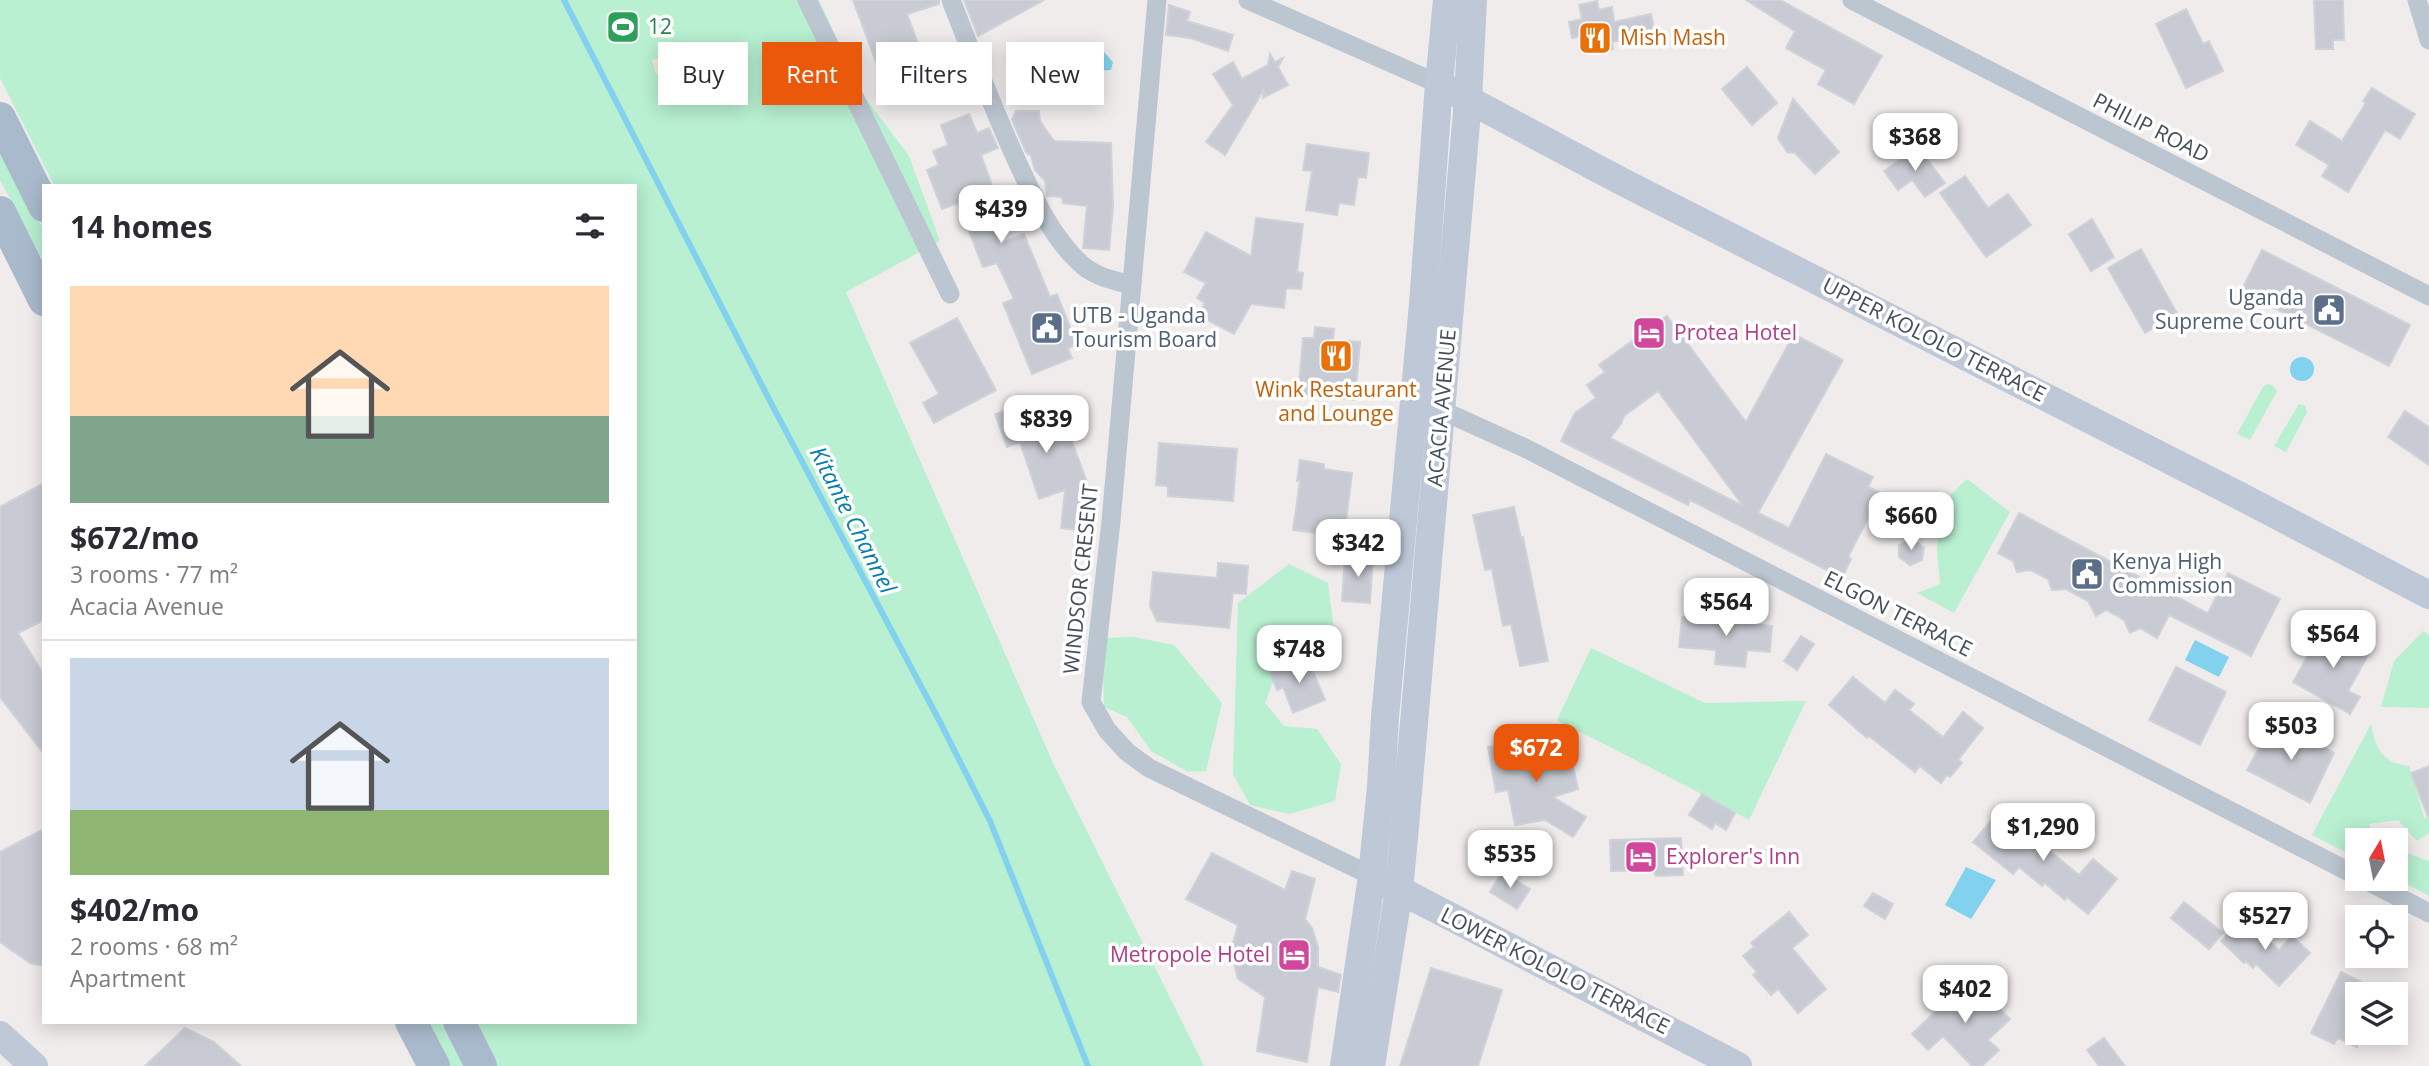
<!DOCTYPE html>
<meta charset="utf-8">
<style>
:root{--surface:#fff;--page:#f2f2f3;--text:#2b2b33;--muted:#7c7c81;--line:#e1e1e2;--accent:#ea580c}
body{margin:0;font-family:"Open Sans",sans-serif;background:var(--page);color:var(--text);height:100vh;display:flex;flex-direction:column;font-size:26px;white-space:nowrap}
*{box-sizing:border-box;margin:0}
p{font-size:23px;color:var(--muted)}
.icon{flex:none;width:38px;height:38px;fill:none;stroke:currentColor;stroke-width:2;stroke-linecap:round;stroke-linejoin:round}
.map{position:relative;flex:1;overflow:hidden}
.sheet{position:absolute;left:42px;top:184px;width:595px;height:840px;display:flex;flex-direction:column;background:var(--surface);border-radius:0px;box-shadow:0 4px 18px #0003}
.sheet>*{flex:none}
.hud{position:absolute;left:658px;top:42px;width:665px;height:63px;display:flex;gap:14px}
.needle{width:46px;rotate:10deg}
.fabs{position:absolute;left:2345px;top:828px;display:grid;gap:14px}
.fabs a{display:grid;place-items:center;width:63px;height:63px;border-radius:0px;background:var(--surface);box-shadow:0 4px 18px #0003;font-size:35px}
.price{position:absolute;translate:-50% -60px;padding:0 16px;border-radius:14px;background:#fff;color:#222;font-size:23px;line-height:46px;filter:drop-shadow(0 2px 4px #0008)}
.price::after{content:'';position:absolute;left:50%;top:42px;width:21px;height:16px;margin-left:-10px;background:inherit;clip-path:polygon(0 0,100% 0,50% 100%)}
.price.selected{background:var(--accent);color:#fff}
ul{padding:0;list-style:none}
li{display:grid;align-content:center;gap:14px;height:371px;padding:0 28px}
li+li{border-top:2px solid var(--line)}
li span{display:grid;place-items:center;height:217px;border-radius:0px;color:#555}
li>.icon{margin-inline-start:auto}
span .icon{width:126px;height:126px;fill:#fffc;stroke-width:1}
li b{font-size:30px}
h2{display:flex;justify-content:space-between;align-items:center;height:84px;padding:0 28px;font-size:30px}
.pill{padding:0 24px;border-radius:0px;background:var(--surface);box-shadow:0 4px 18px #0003;font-size:24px;line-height:63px}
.pill.selected{background:var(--accent);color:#fff}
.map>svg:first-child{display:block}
</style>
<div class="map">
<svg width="2429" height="1066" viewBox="0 0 2429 1066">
<rect width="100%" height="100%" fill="#f0ecec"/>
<g fill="#b8f0d1">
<path d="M0,0H819L864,96L909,156L940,241L846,292L1053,763L1204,1066H490L469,1022H635V186L54,185L0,78Z"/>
<path d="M0,143L44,231V262L0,180Z"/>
<path d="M2267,384L2272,385L2277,391L2250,440L2237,434L2263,387Z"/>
<path d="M2299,404L2305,406L2307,412L2286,452L2274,446Z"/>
<path d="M1967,479L2010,512L1954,613L1917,593L1940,584L1937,550L1939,506Z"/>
<path d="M1289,564L1328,583L1335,638L1287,646L1265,703L1284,726L1317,729L1341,764L1335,801L1289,814L1250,805L1233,774L1238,603Z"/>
<path d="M2423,631L2429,635V708L2381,707L2394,661Z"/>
<path d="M1133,637L1174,645L1222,703L1206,771L1188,772L1151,751L1127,717L1104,707L1102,638Z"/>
<path d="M1591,648L1705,703L1806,701L1749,820L1702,794L1557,720Z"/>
<path d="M2371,724C2376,749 2382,763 2409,766L2424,817L2429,819V833L2417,841L2398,820L2369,824L2376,840H2357V858L2312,835Z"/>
<path d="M2396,849L2429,861V896L2396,878Z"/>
<path d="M427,1022H441L463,1066H447Z"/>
</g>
<path fill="#f2ecdc" d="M677,54L682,70L656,74L652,60Z"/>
<g fill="#82d2ef">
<path d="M1093,49L1103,51L1113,62L1111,70L1095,71L1094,78L1103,93L1096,101L1084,97L1081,88L1066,80V66L1077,51Z"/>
<circle cx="2302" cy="369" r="12"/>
<path d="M2195,640L2229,657L2219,677L2185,660Z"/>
<path d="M1966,867L1996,880L1971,919L1945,905Z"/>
</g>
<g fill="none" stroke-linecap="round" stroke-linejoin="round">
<path stroke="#82d2ef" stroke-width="6" d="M564,0L771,403L940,722L990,821L1088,1066"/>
</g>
<g fill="#c8cbd3" stroke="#d0d2d9" stroke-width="2" fill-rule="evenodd">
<path d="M853,0H939V4L907,14L933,84L905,94L891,57L876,62Z"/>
<path d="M964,0H1044L978,36Z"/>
<path d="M1746,0H1780L1882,56L1854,104L1818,84L1826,70L1786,48L1795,31Z"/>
<path d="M2314,0H2343L2344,40H2333V49H2316Z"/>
<path d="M1597,1L1599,10L1612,7L1614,22L1651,14L1655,34L1612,42L1613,49L1594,52L1582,45L1580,36L1572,38L1569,22L1582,19L1579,5Z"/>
<path d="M1169,5L1190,12L1187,21L1233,35L1228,51L1190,38L1166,35Z"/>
<path d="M2186,9L2203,44L2209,41L2223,71L2186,88L2156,24Z"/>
<path d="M1270,54L1275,62L1283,58L1278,67L1288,85L1263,98L1264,89L1225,155L1206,142L1233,105L1213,74L1233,62L1242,79L1268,65Z"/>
<path d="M1747,67L1777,103L1752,125L1722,89Z"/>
<path d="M2372,88L2415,114L2400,139L2385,130L2348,192L2322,176L2329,165L2296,145L2310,121L2342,141L2366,103L2363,101Z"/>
<path d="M1793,99L1839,152L1815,174L1795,153L1787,152L1778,138Z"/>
<path d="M1016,111H1039L1040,121L1054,141L1111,143L1113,207L1109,250L1083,248L1087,206L1063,203L1062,197L1047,196L1045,181L1035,170L1031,156L1026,152L1012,120Z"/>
<path d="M969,114L977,133L989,128L998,148L981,155L993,188L987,190L995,211L988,213L1001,243L1024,234L1050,297L1057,294L1077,345L1068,348L1072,358L1032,374L1003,303L1014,299L997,263L983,267L958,203L942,209L927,170L939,165L933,151L948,145L941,125Z"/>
<path d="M1307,144L1369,153L1366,178L1358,177L1354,205L1339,203L1337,215L1306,210L1312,171L1303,170Z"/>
<path d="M1918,147L1945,183L1925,197L1912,180L1898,190L1884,171Z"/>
<path d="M1965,176L1988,208L2008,194L2031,225L1986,257L1940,193Z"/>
<path d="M1256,218L1303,224L1297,272L1303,273L1301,289L1286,288L1284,308L1251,304L1234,334L1198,315L1205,303L1197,298L1206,283L1184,272L1206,232L1251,256Z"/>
<path d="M2092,219L2114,257L2091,271L2069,234Z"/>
<path d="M2141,249L2178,315L2145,333L2108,268Z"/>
<path d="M2262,250L2410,325L2389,366L2241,291Z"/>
<path d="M1667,316L1746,422L1794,334L1843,360L1758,513L1789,528L1826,454L1873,477L1868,487L1881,493L1848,557L1851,559L1842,578L1690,500L1688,505L1561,441L1575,413L1596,398L1587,385L1605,372L1599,365ZM1658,391L1743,506L1610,438L1621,424L1624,416Z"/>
<path d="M957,318L996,390L934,423L923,403L939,394L910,343Z"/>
<path d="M1315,327L1334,329L1333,340L1360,342L1355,400L1298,395L1303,338H1314Z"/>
<path d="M1047,396L1061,435L1069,433L1087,483L1083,484L1078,530L1061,528L1065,490L1039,499L1020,442L1007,447L995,414Z"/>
<path d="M2405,411L2429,427V465L2388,437Z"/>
<path d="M1159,443L1237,449L1233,501L1168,496V486L1156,485Z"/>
<path d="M1300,460L1324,464V469L1352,473L1344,537L1293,530L1300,481H1297Z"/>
<path d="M44,483V620L18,633L44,675V754L0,697V507Z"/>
<path d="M1514,507L1521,538L1523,537L1548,661L1520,666L1511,624L1503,626L1492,569L1485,570L1473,515Z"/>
<path d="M2019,513L2205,612L2208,613L2228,573L2280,599L2251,656L2169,615L2157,638L2140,628L2130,633L2124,620L2106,610L2096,616L2088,601L2066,589L2052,590L2048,579L2030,570L2017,572L2013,561L1998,553Z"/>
<path d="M1913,539L1924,548L1922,560L1910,565L1899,557V545Z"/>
<path d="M1345,555L1373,556L1370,603L1342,601Z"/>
<path d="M1218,563L1248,566L1246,594L1233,593L1229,628L1157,621L1150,606L1153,572L1217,578Z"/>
<path d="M1682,617L1719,620L1720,617L1749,619V624L1772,626L1770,652L1747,650L1745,667L1715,664L1716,650L1679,647Z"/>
<path d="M2324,627L2370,652L2348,691L2360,697L2350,714L2293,682Z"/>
<path d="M1801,636L1814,644L1797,670L1784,661Z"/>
<path d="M1307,657L1325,700L1293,713L1283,687L1277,690L1270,672Z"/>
<path d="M2176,667L2226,692L2200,745L2149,720Z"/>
<path d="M1853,677L1885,703L1895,690L1914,704L1909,710L1943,737L1963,712L1983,728L1958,760L1962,763L1950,777L1947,775L1941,783L1920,766L1915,772L1869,736L1867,738L1829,705Z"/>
<path d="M2274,721L2334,753L2310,803L2247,770Z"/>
<path d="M1522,741L1523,749L1545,744L1547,752L1569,748L1578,789L1553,797L1586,817L1573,837L1545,820L1515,825L1508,790L1496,792L1488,747Z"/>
<path d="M2429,766V816L2428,817L2411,773Z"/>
<path d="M1702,794L1735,813L1726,830L1715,823L1712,829L1689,815Z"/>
<path d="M2000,810L2079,875L2093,859L2117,879L2088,914L2067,897L2065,900L2045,883L2042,886L2019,867L2013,874L1973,842Z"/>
<path d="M44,829V966L30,963L0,942V852Z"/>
<path d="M1681,838L1683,875L1656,876L1653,870L1611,871L1610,840Z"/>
<path d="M1212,853L1285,890L1292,871L1315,879L1305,919L1312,928L1318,947V967L1341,975L1338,992L1318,987L1307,1062L1257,1051L1265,997L1238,979L1233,959L1229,958L1238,925L1186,899Z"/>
<path d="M1502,872L1530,889L1517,909L1490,892Z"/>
<path d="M1873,893L1893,904L1885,919L1864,906Z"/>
<path d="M2184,902L2223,933L2209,949L2171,918Z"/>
<path d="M1789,912L1808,935L1792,948L1826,989L1798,1013L1778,989L1771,995L1753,975L1757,972L1743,956L1754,947L1751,943Z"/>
<path d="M2243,918L2279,950L2292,936L2310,953L2279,986L2256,964L2253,968L2246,961L2244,963L2221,941Z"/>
<path d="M1431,968L1502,990L1478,1066H1400Z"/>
<path d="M2341,972L2385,994H2357V1047L2338,1038L2334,1044L2311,1033Z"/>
<path d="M1969,979L2010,1019L1988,1040L1999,1050L1982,1066H1972L1943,1036L1928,1050L1912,1034Z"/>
<path d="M185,1028L214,1042L241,1066H145Z"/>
<path d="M2104,1038L2125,1066H2099L2087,1050Z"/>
</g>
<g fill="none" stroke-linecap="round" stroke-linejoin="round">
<g stroke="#bcc6d0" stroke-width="19">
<path d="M807,0L950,294"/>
<path d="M951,0C973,57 995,114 1021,170C1036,202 1052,236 1078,261C1092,276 1112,280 1131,285"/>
<path d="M1157,0L1111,521L1091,702L1107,730L1127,752L1149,768L1372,876"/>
<path d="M1248,0L1439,84"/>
<path d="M1852,0L2429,296"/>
<path d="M2417,0L2429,40"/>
<path d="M1432,410H1441L1525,448L2357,876"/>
<path d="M2362,878L2429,913"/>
</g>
<g stroke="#bec8d7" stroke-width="28">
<path d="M1439,84L1619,180L2240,496L2429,595"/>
<path d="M1384,882L1738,1066"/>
<path d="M0,1035L34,1066"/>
<path d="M1344,1066L1372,876L1381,787L1385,717L1423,304L1439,84L1447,0"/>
<path d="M1371,1066L1399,890L1404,838L1468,100L1473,0"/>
</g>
<g stroke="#aabacd" stroke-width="32">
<path d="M0,118L44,206"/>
<path d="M0,212L44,300"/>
<path d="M411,1022L434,1066"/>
<path d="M459,1022L481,1066"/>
</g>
</g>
<defs>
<symbol id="stadium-square" viewBox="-11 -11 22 22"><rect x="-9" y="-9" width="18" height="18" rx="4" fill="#2e9e5b" stroke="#fff"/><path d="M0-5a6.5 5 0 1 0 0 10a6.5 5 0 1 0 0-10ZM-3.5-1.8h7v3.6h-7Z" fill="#fff"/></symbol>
<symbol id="restaurant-square" viewBox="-11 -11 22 22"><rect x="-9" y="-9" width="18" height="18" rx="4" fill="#e8710a" stroke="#fff"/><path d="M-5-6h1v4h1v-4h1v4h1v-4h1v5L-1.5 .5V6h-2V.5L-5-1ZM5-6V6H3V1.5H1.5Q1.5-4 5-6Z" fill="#fff"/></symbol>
<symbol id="civic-square" viewBox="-11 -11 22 22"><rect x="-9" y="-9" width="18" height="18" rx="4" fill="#5c6f8a" stroke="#fff"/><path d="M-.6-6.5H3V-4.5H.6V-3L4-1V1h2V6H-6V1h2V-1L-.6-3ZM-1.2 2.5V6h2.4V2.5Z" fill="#fff"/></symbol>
<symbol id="hotel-square" viewBox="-11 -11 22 22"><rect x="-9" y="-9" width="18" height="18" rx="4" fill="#d1479c" stroke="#fff"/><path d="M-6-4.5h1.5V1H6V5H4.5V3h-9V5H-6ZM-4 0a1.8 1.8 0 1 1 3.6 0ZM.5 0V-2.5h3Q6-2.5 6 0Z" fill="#fff"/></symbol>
</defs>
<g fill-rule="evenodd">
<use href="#stadium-square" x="604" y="8" width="38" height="38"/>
<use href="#restaurant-square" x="1576" y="19" width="38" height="38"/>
<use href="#civic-square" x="2310" y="291" width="38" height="38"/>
<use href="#civic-square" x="1028" y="309" width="38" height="38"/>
<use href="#hotel-square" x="1630" y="314" width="38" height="38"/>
<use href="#restaurant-square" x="1317" y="337" width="38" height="38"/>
<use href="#civic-square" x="2068" y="555" width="38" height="38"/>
<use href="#hotel-square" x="1622" y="838" width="38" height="38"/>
<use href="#hotel-square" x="1275" y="936" width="38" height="38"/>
</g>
<g text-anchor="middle" stroke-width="7" stroke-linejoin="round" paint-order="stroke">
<g font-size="21" fill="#27864d" stroke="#fff" text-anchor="start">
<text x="648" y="34">12</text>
</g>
<g font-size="21" fill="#c56008" stroke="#fff" text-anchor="start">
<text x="1620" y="45">Mish Mash</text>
<text x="1336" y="397" text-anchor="middle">Wink Restaurant<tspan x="1336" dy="24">and Lounge</tspan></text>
</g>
<g font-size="21" fill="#444f5b" stroke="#fff">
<text transform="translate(2151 128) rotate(27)" y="7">PHILIP ROAD</text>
<text transform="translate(1934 340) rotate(27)" y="7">UPPER KOLOLO TERRACE</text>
<text transform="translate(1442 408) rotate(-85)" y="7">ACACIA AVENUE</text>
<text transform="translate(1081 579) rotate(-84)" y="7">WINDSOR CRESENT</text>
<text transform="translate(1898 614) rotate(27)" y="7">ELGON TERRACE</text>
<text transform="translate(1555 971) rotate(27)" y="7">LOWER KOLOLO TERRACE</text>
</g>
<g font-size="21" fill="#4e5e75" stroke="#fff" text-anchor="start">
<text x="2304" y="305" text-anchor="end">Uganda<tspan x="2304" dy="24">Supreme Court</tspan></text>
<text x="1072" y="323">UTB - Uganda<tspan x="1072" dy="24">Tourism Board</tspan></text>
<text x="2112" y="569">Kenya High<tspan x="2112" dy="24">Commission</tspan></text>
</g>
<g font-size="21" fill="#b23c85" stroke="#fff" text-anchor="start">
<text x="1674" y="340">Protea Hotel</text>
<text x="1666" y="864">Explorer's Inn</text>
<text x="1270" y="962" text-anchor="end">Metropole Hotel</text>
</g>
<g font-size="23" font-style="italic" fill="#067fac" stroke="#fff">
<text transform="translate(853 520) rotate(63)" y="8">Kitante Channel</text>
</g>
</g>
</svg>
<div class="fabs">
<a><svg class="needle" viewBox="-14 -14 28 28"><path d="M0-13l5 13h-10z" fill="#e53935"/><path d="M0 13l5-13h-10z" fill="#7c7c81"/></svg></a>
<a><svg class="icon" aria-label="locate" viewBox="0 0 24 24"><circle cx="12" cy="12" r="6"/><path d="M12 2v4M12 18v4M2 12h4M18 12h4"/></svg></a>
<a><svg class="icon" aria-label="layers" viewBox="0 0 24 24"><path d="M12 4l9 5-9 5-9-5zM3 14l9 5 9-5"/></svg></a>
</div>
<b class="price" style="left:1915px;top:173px">$368</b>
<b class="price" style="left:1001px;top:245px">$439</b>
<b class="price" style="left:1046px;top:455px">$839</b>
<b class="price" style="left:1911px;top:552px">$660</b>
<b class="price" style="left:1358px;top:579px">$342</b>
<b class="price" style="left:1726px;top:638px">$564</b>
<b class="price" style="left:2333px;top:670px">$564</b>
<b class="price" style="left:1299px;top:685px">$748</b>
<b class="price" style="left:2291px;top:762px">$503</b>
<b class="price selected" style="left:1536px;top:784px">$672</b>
<b class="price" style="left:2043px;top:863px">$1,290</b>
<b class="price" style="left:1510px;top:890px">$535</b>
<b class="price" style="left:2265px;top:952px">$527</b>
<b class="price" style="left:1965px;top:1025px">$402</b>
<div class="hud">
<a class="pill">Buy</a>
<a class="pill selected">Rent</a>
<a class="pill">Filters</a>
<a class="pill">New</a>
</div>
<section class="sheet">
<h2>14 homes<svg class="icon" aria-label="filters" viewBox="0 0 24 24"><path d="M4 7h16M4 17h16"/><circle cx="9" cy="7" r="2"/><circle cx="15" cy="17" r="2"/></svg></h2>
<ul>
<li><span style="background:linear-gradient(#ffd9b3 60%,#7fa58c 0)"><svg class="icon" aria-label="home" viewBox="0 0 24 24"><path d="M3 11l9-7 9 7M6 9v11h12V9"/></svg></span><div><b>$672/mo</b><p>3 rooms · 77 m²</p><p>Acacia Avenue</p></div></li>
<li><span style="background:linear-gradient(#c9d6e8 70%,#8fb573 0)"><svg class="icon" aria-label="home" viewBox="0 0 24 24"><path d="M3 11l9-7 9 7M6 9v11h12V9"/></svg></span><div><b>$402/mo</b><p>2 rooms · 68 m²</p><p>Apartment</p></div></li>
</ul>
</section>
</div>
